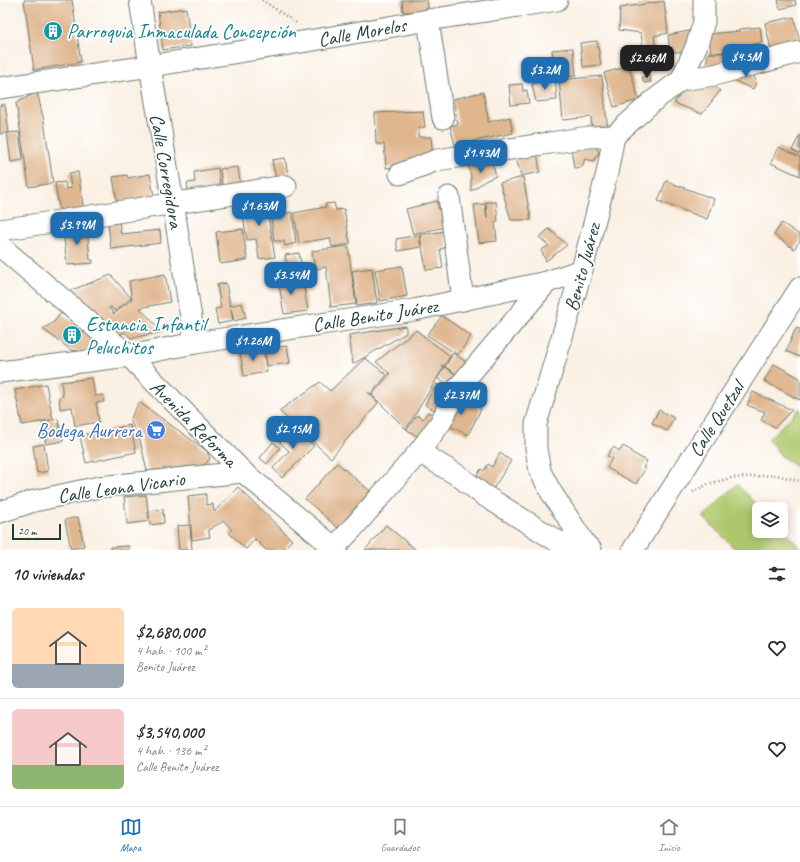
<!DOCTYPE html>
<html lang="es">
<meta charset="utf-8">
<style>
:root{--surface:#fff;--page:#f7f7f7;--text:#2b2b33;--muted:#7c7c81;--line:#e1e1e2;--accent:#1f6fb2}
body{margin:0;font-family:Caveat,sans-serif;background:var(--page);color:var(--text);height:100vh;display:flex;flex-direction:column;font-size:15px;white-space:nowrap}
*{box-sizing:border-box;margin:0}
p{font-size:13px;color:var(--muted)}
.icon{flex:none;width:22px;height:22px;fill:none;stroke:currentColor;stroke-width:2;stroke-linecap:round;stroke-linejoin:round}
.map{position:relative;height:550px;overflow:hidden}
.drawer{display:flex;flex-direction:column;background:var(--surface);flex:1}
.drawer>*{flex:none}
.buttons{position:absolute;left:752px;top:502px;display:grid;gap:8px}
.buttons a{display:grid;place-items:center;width:36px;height:36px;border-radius:6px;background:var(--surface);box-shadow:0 2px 10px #0003;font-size:20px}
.scale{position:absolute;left:12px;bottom:10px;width:49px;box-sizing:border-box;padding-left:4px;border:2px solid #1f3d34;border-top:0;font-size:11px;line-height:14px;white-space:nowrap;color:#1f3d34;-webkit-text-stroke:3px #fff;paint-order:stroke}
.price{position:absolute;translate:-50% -34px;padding:0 9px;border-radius:8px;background:var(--accent);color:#fff;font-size:13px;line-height:26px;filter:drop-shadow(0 1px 2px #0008)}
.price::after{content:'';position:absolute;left:50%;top:24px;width:12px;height:9px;margin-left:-6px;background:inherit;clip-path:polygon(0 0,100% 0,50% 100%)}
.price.on{background:#222;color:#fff}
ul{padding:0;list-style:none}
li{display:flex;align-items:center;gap:12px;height:100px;padding:0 12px}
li+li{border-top:1px solid var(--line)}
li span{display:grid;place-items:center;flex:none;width:112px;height:80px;border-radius:6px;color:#555}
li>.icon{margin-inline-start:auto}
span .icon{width:48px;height:48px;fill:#fffc;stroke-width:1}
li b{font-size:17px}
h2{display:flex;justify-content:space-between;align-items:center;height:48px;padding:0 12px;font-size:17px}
.dock{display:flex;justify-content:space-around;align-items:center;height:56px;border-top:1px solid var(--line);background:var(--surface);font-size:11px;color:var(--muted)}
.dock a{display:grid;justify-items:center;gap:2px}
.dock .on{color:var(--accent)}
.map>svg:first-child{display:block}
</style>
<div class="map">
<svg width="800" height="550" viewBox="0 0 800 550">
<rect width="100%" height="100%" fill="#fff"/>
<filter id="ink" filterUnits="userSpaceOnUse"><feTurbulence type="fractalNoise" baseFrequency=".025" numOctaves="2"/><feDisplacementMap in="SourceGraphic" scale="8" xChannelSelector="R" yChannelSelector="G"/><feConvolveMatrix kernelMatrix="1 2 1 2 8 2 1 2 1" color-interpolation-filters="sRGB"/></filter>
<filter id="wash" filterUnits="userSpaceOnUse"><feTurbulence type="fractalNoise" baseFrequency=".012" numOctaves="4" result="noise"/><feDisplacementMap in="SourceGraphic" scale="16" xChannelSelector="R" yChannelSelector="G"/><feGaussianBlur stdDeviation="0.9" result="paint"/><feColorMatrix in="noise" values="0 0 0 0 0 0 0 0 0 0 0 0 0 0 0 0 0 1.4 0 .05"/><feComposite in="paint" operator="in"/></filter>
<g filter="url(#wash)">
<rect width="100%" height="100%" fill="#faf0e3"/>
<g fill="#afc76c" stroke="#678250">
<path d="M800,408V470L781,456L768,439Z"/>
<path d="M737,484L762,509H759V531H781V528L800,547V550H736L703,517Z"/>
</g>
<g id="blocks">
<g fill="#dfb68e">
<path d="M24,0H72L81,62L34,70Z"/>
<path d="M402,0H427L428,8L420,11L403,12Z"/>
<path d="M778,0H795L796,5L780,9Z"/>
<path d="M664,1L668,33L654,36L657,57L645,60L641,33L619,30L620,8Z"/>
<path d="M186,8L191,46L163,50L158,12Z"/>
<path d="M794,17L800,43L772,54L765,23Z"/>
<path d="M760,27L762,43L752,44V49L711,53L709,34L740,31V29Z"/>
<path d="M694,30L684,52H670L668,35Z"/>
<path d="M597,41L601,65L583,67L580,43Z"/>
<path d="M573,48L576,76L555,78L552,50Z"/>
<path d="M708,53H744L746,63L705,73Z"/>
<path d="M629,66L639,100L614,107L604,73Z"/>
<path d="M752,68L756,83L753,89L737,82L734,73Z"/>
<path d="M649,75L651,82L644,83L642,77Z"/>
<path d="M602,76L608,131L592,133L591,117L563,120L559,80Z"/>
<path d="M555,78L557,100L536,102L532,84Z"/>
<path d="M712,83L720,91L702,114L674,103L687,85Z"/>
<path d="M522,84L523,91L527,90L529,103L511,105L509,85Z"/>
<path d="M37,92L44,121L53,183L29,187L16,103Z"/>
<path d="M483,92L488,118V122L510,117L513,133L455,145L450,126L458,124L453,99Z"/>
<path d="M0,105H5L9,132L0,134Z"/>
<path d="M423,111L425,127L419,128L418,137H431L433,159L424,164L386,168L384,144H376L375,113Z"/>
<path d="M19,132L23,160L11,162L7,133Z"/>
<path d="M800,135V154L792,150Z"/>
<path d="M596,147L599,152L594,161L585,159L582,167L574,168L571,148Z"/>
<path d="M778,147L800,157V176L771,163Z"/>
<path d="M537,152L540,172L521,176L516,158Z"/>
<path d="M285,158L289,181L277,183L272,160Z"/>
<path d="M492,162L496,176L485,181L471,191V176L468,166Z"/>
<path d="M238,167L241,188L223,191L220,169Z"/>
<path d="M218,168L221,191L189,196L187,183L195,182L194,172Z"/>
<path d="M78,172L84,211L60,214L55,183L65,182L66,189L71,188L69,173Z"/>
<path d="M150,174L154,196L117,202L113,177L127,175L128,178Z"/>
<path d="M523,177L531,220H511L500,183Z"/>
<path d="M666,181L714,199L707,219L658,201Z"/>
<path d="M265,198L275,257L259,259L256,239L247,240L241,202Z"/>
<path d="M437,201L439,210H443L445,227L413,234L406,209Z"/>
<path d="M486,202H496L498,222H495L497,241L479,243L474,205L485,204L487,218Z"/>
<path d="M334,203L336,210L344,209L350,244L332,247L330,238L299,243L294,213L326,207L325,204Z"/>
<path d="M292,212L296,243L285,246L284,241H274L271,217Z"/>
<path d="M119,221L121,234L160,230L161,243L111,249L108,223Z"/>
<path d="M782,223L800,235V241L794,249L774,235Z"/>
<path d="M87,227L90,260H93V263L67,265L63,229Z"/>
<path d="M243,229L247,260L220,264L216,232Z"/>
<path d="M549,229L567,245L546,261L541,250L549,246L539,237Z"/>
<path d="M445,231L447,247L440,249L443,268L426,270L420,235Z"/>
<path d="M419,235L421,247L398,251L396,239Z"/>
<path d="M348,246L356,304H357L352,271L372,268L377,303L356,306V304L331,307L326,267L315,269L312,251Z"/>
<path d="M299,253L302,270L288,272L285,255Z"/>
<path d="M402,266L407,296L380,301L375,270Z"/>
<path d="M288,271L290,290L304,288L308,311L284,314L277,273Z"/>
<path d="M165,274L170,302L140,308L162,332L131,338L124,332L116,338L69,291L111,275L131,298L115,311L111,307L109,308L114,314L132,299L129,281Z"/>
<path d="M226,283L230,306L242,303L246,318L234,321L231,309L233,321L218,324L215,309L221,308L217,285Z"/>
<path d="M61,313L101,342L93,349L83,352L71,350L43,329L54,322Z"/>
<path d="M442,316L471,336L458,355L427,335Z"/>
<path d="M406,326V333L353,364L349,335Z"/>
<path d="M796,328L800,329V357L786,351Z"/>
<path d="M416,330L450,356L444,366L441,365L444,367L406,429L372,395L390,374L376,362Z"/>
<path d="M287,346L290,363L267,366L265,349Z"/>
<path d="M263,349L267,372L244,376L240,352Z"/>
<path d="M453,353L472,366L464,379L445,367Z"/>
<path d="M365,358L387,375L371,394L368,392L378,403L331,458L279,411L320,382L330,391Z"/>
<path d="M774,364L800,378V400L764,381Z"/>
<path d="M445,367L462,379L455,389L437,378Z"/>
<path d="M92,378L95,396L103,395L104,402L96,403L99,422L75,426L72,407L60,409L59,397L63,396L61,382Z"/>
<path d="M46,384L53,420L58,419L63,441L46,444L42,422L51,420L22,425L15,390Z"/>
<path d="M436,384L454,393L442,414L425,405Z"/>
<path d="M753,392L792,410L775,427L761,420L765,412L747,405Z"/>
<path d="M454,396L481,409L468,435L441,422Z"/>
<path d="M139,402L207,451L210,459L204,465L147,471L140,440L130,420Z"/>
<path d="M659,410L674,418L667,431L652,423Z"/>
<path d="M428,412L440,419L426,441L407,430L417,415L423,419Z"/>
<path d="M130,425L136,452L86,463L80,436Z"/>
<path d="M293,425L314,446L282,478L273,468L289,451L278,440Z"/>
<path d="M273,442L280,448L267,464L260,458Z"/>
<path d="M44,444L48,471L37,473L33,446Z"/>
<path d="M623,446L632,451V453L647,461L643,468L645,469L636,484L607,468L612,458L607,456L613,447L620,451Z"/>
<path d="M500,453L511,461L489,495L472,484L481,469L484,471L488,464L492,467Z"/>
<path d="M337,463L370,491L338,528L305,499Z"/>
<path d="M238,487L292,540L282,550H266L255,539L246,549L229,533L232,530L224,521L208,530L210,537L192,540L188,496L206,494V505L213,504L214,512Z"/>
<path d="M146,495L149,519V511L163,509L164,523L150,525V521L127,524L124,497Z"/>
<path d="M78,517L84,546L71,549L65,520Z"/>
<path d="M190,525L192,550H179L177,526Z"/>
<path d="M386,525L416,550H365Z"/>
<path d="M129,546V550H110V547Z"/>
</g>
</g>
</g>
<g filter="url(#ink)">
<use href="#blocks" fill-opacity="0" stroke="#6c7c71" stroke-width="1"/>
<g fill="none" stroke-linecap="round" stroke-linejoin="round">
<defs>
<g id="minor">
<path d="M140,0L150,66L173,203L195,343"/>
<path d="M428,20L443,118"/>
<path d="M681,80L714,75L800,52"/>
<path d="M0,88L150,66L320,39L428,20L557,0"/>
<path d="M400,174L437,160L589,137L614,136"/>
<path d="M449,197L463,300"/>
<path d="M0,230L286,186"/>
<path d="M0,246L129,356L243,472L337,550"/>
<path d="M0,372L129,356L195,343L414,310L547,282L582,270"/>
<path d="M419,452L459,476L482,494L557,541L568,544H585"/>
<path d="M0,512L34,501L99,487L243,472"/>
<path d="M332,550L352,529L419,452L441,422L457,389L547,282"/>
<path d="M591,550L585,544L551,492L540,471L536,449V424L582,270L607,173L614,136L653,101L681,80L696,47L704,22V0"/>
<path d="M633,550L800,288"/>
</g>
</defs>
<use href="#minor" stroke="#6c7c71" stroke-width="23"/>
<g stroke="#6c7c71" stroke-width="2.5" stroke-dasharray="1 3" stroke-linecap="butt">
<path d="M262,0L298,24"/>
<path d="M693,492L708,484L731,478L776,475L800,481"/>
</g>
<use href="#minor" stroke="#fff" stroke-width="21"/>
</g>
</g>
<defs>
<symbol id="building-disc" viewBox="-11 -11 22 22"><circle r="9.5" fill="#0f9aa8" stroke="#fff"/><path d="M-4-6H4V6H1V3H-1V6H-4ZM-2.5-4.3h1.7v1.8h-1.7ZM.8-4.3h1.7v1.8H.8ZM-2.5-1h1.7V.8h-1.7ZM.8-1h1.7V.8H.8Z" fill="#fff"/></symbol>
<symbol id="supermarket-disc" viewBox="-11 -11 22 22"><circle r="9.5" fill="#3f7fe0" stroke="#fff"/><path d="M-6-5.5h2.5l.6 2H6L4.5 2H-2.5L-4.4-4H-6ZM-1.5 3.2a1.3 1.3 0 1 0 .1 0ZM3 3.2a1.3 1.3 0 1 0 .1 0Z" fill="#fff"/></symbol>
</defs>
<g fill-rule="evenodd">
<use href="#building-disc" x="42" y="20" width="22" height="22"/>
<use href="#building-disc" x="61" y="324" width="22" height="22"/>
<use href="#supermarket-disc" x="145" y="419" width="22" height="22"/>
</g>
<g text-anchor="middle" stroke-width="3.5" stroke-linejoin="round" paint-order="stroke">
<g font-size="20" fill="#0d838f" stroke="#fff" text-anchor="start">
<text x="67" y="38">Parroquia Inmaculada Concepción</text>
<text x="86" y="331">Estancia Infantil<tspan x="86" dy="23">Peluchitos</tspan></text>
</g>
<g font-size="20" fill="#1f3d34" stroke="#fff">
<text transform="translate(362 32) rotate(-10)" y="7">Calle Morelos</text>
<text transform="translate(167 171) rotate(80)" y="7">Calle Corregidora</text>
<text transform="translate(582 267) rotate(-75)" y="7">Benito Juárez</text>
<text transform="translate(375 315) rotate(-9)" y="7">Calle Benito Juárez</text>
<text transform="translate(716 419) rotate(-57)" y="7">Calle Quetzal</text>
<text transform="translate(194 423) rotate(45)" y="7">Avenida Reforma</text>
<text transform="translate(121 487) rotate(-8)" y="7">Calle Leona Vicario</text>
</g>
<g font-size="20" fill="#366cbe" stroke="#fff" text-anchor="end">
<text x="142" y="437">Bodega Aurrera</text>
</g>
</g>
</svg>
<div class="buttons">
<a><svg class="icon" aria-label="layers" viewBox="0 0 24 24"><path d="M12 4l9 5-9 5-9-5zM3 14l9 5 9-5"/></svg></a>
</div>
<div class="scale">20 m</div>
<b class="price" style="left:746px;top:78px">$4.5M</b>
<b class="price on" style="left:647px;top:79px">$2.68M</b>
<b class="price" style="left:545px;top:91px">$3.2M</b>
<b class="price" style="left:481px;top:174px">$1.43M</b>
<b class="price" style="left:259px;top:227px">$1.63M</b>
<b class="price" style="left:77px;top:246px">$3.99M</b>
<b class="price" style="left:291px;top:296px">$3.54M</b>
<b class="price" style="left:253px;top:362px">$1.26M</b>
<b class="price" style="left:461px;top:416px">$2.37M</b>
<b class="price" style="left:293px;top:450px">$2.15M</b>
</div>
<section class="drawer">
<h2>10 viviendas<svg class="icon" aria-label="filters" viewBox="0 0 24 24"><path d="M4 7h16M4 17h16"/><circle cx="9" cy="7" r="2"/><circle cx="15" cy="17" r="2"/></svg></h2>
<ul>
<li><span style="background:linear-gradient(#ffd9b3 70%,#9aa5b1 0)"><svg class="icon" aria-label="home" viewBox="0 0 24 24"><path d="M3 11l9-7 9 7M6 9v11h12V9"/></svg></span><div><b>$2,680,000</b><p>4 hab. · 100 m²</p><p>Benito Juárez</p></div><svg class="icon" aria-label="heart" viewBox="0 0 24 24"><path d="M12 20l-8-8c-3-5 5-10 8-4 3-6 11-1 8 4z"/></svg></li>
<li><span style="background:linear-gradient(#f6c9c9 70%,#8fb573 0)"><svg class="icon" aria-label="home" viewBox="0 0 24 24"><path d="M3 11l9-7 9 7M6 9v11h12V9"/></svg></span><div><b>$3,540,000</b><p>4 hab. · 136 m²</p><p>Calle Benito Juárez</p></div><svg class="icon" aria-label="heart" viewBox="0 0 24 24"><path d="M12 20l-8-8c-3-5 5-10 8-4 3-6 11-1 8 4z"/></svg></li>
</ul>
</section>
<nav class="dock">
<a class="on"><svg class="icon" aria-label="map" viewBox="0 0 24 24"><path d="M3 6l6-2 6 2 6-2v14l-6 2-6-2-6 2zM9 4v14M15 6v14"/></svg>Mapa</a>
<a><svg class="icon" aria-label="saved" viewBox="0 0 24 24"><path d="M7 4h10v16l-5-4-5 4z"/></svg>Guardados</a>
<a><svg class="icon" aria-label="home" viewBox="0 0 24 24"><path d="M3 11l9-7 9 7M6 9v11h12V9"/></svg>Inicio</a>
</nav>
